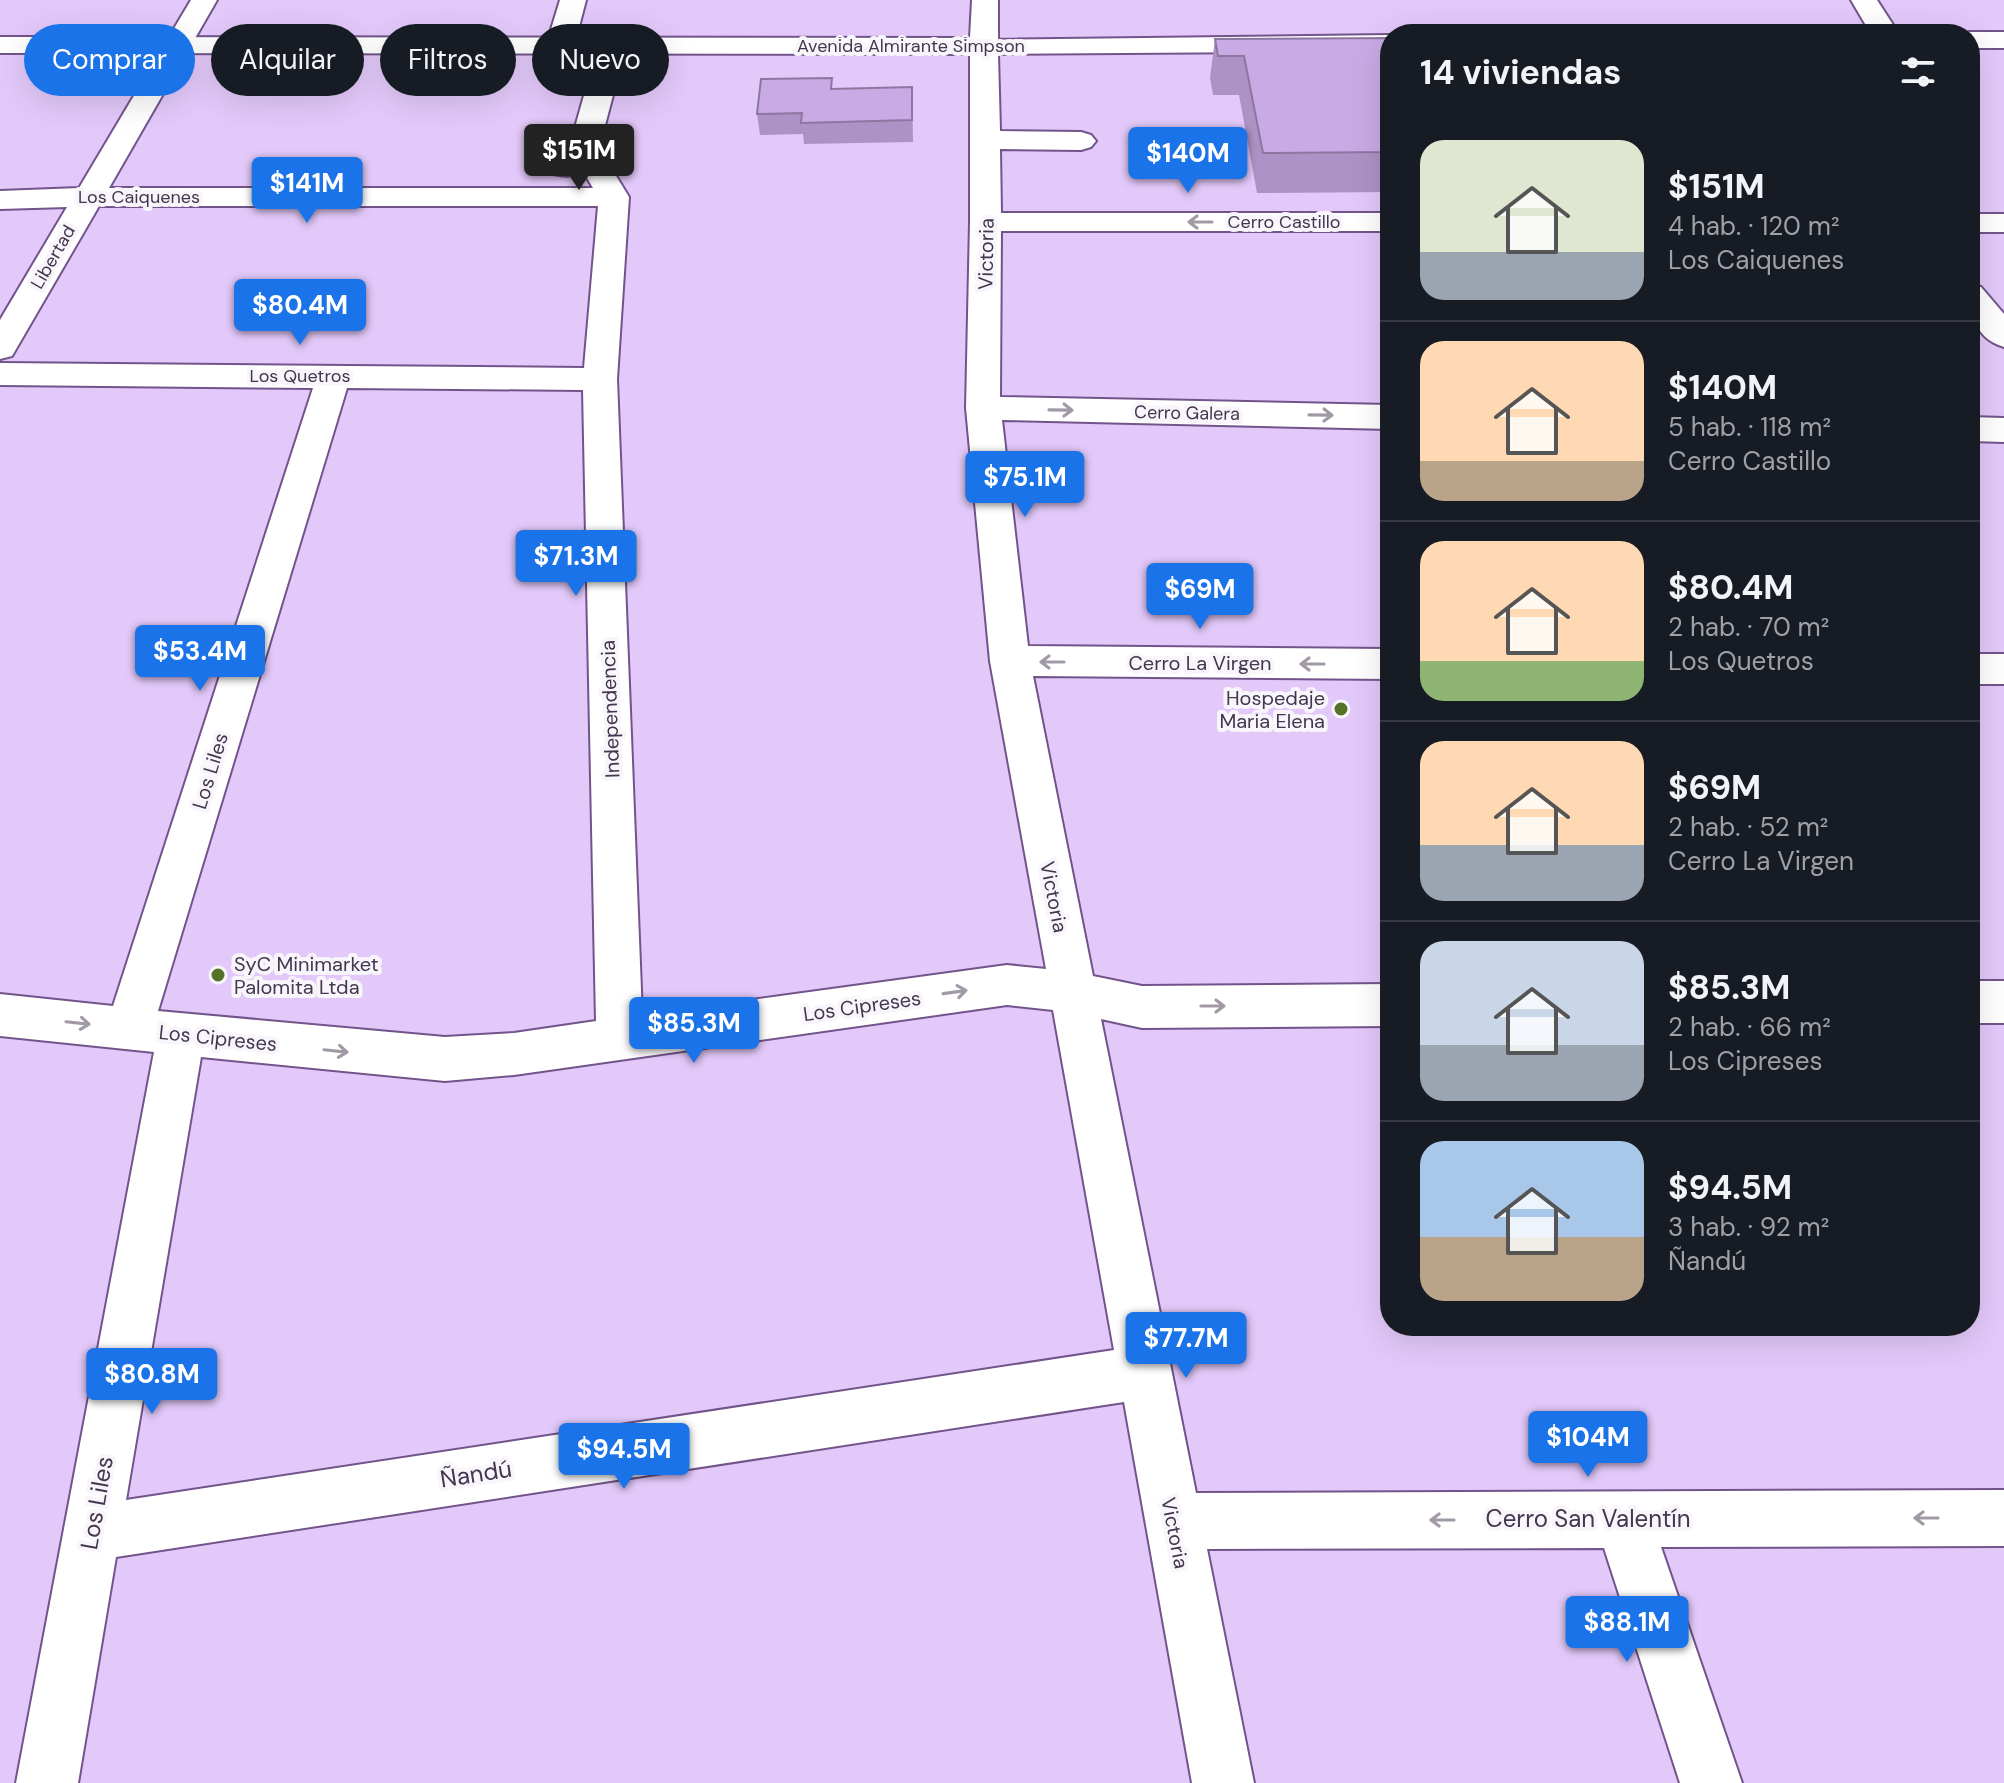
<!DOCTYPE html>
<html lang="es">
<meta charset="utf-8">
<style>
:root{--surface:#171b24;--page:#20242c;--text:#f1f3f6;--muted:#9ea1a6;--line:#363941;--accent:#1a73e8}
body{margin:0;font-family:"DM Sans",sans-serif;background:var(--page);color:var(--text);height:100vh;display:flex;flex-direction:column;font-size:30px;white-space:nowrap}
*{box-sizing:border-box;margin:0}
p{font-size:26px;color:var(--muted)}
.icon{flex:none;width:44px;height:44px;fill:none;stroke:currentColor;stroke-width:2;stroke-linecap:round;stroke-linejoin:round}
.map{position:relative;flex:1;overflow:hidden}
.drawer{position:absolute;left:1380px;top:24px;width:600px;height:1312px;display:flex;flex-direction:column;background:var(--surface);border-radius:32px;box-shadow:0 8px 32px #0002}
.drawer>*{flex:none}
.guide{position:absolute;left:24px;top:24px;width:760px;height:72px;display:flex;gap:16px}
.price{position:absolute;translate:-50% -68px;padding:0 18px;border-radius:8px;background:var(--accent);color:#fff;font-size:26px;line-height:52px;filter:drop-shadow(0 2px 4px #0008)}
.price::after{content:'';position:absolute;left:50%;top:48px;width:24px;height:18px;margin-left:-12px;background:inherit;clip-path:polygon(0 0,100% 0,50% 100%)}
.price.current{background:#222;color:#fff}
ul{padding:0;list-style:none}
li{display:flex;align-items:center;gap:24px;height:200px;padding:0 40px}
li+li{border-top:2px solid var(--line)}
li span{display:grid;place-items:center;flex:none;width:224px;height:160px;border-radius:24px;color:#555}
li>.icon{margin-inline-start:auto}
span .icon{width:96px;height:96px;fill:#fffc;stroke-width:1}
li b{font-size:34px}
h2{display:flex;justify-content:space-between;align-items:center;height:96px;padding:0 40px;font-size:34px}
.chip{padding:0 28px;border-radius:36px;background:var(--surface);box-shadow:0 8px 32px #0002;font-size:28px;line-height:72px}
.chip.current{background:var(--accent);color:#fff}
.map>svg:first-child{display:block}
</style>
<div class="map">
<svg width="2004" height="1783" viewBox="0 0 2004 1783">
<rect width="100%" height="100%" fill="#e3c9fa"/>
<g fill="none" stroke-linecap="round" stroke-linejoin="round">
<defs>
<g id="minor">
<path d="M191,0H217L109,188H593L581,168C573,177 566,177 554,174L550,168L570,145L598,46L602,40L612,38L622,40L626,46L599,148L629,197L617,379L642,1015L1007,965L1046,969L990,661L966,408L970,222V46L974,40L1390,35V51L998,54L1000,131L1081,132L1091,135L1096,141L1091,147L1081,150L1000,149L1001,213H1390V231H1001L1000,397L1390,405V429L1002,420L1028,646L1390,649V679L1033,676L1093,976L1142,986L1390,984V1026L1142,1028L1101,1019L1196,1493L2004,1490V1546L1661,1547L1742,1783H1680L1604,1548L1207,1549L1254,1783H1192L1124,1402L116,1557L78,1783H16L154,1052L0,1036V994L113,1006L313,388L0,385V363L584,368L598,206H99L12,356L0,359V320L67,207L0,209V191L79,188ZM347,388L583,390L596,1021L514,1033L445,1037L158,1011ZM1007,1005L1053,1010L1114,1350L126,1500L201,1057L445,1081L514,1075Z"/>
<path d="M560,0H586L574,46L570,52L560,54L550,52L546,46Z"/>
<path d="M1851,0H1877L1899,34H1871Z"/>
<path d="M1970,32H2004V48H1970V34H1961Z"/>
<rect x="1970" y="214" width="34" height="18"/>
<path d="M1970,284L1981,287L2004,314V347C1973,338 1970,311 1970,284Z"/>
<path d="M1970,417L2004,418V442L1970,441Z"/>
<rect x="1970" y="654" width="34" height="30"/>
<rect x="1970" y="981" width="34" height="42"/>
</g>
<path id="major" d="M972,0H998V46L994,52L984,54L0,53V37L970,38Z"/>
</defs>
<use href="#minor" stroke="#72548a" stroke-width="4"/>
<use href="#major" stroke="#72548a" stroke-width="4"/>
<use href="#minor" fill="#fff" fill-rule="evenodd"/>
<use href="#major" fill="#fff" fill-rule="evenodd"/>
</g>
<g fill="#ae92c5">
<path d="M1390,38V192L1257,193L1239,95H1213L1210,78L1215,39Z"/>
<path d="M912,87L913,142L804,144L803,134L760,135L757,114L833,89Z"/>
</g>
<g fill="#caaae5" stroke="#8d77a0" stroke-width="2">
<path d="M1390,38V152L1263,153L1244,56H1218L1215,39Z"/>
<path d="M832,78L831,89L912,87V120L801,123L802,113L757,114L761,79Z"/>
</g>
<defs><path id="oneway-shaft" d="M-6 0H5M1.5-3L5.5 0L1.5 3" fill="none" stroke-width="1.6" stroke-linecap="round" stroke-linejoin="round" transform="scale(2)"/></defs>
<g stroke="#a19aa6">
<use href="#oneway-shaft" transform="translate(1200 222) rotate(-180)"/>
<use href="#oneway-shaft" transform="translate(1061 410) rotate(1)"/>
<use href="#oneway-shaft" transform="translate(1321 415) rotate(1)"/>
<use href="#oneway-shaft" transform="translate(1052 662) rotate(-180)"/>
<use href="#oneway-shaft" transform="translate(1312 664) rotate(-180)"/>
<use href="#oneway-shaft" transform="translate(955 992) rotate(-8)"/>
<use href="#oneway-shaft" transform="translate(1213 1006)"/>
<use href="#oneway-shaft" transform="translate(78 1023) rotate(6)"/>
<use href="#oneway-shaft" transform="translate(336 1051) rotate(6)"/>
<use href="#oneway-shaft" transform="translate(1926 1518) rotate(180)"/>
<use href="#oneway-shaft" transform="translate(1442 1520) rotate(180)"/>
</g>
<g fill="#547228" stroke="#f8f5fb" stroke-width="3">
<circle cx="1341" cy="709" r="8"/>
<circle cx="218" cy="975" r="8"/>
</g>
<g text-anchor="middle" stroke-width="8" stroke-linejoin="round" paint-order="stroke">
<g font-size="18" fill="#43364e" stroke="#f8f5fb">
<text x="911" y="52">Avenida Almirante Simpson</text>
<text x="139" y="203">Los Caiquenes</text>
<text x="1284" y="228">Cerro Castillo</text>
<text transform="translate(53 257) rotate(-60)" y="6">Libertad</text>
<text x="300" y="382">Los Quetros</text>
<text transform="translate(1187 413) rotate(1)" y="6">Cerro Galera</text>
</g>
<g font-size="20" fill="#43364e" stroke="#f8f5fb">
<text transform="translate(986 254) rotate(-89)" y="7">Victoria</text>
<text x="1200" y="670">Cerro La Virgen</text>
<text transform="translate(610 709) rotate(-92)" y="7">Independencia</text>
<text transform="translate(210 771) rotate(-73)" y="7">Los Liles</text>
<text transform="translate(1054 897) rotate(79)" y="7">Victoria</text>
<text transform="translate(862 1006) rotate(-8)" y="7">Los Cipreses</text>
<text transform="translate(218 1038) rotate(6)" y="7">Los Cipreses</text>
<text transform="translate(1175 1533) rotate(79)" y="7">Victoria</text>
</g>
<g font-size="20" fill="#43364e" stroke="#f8f5fb" text-anchor="end">
<text x="1325" y="705">Hospedaje<tspan x="1325" dy="23">Maria Elena</tspan></text>
<text x="234" y="971" text-anchor="start">SyC Minimarket<tspan x="234" dy="23">Palomita Ltda</tspan></text>
</g>
<g font-size="24" fill="#43364e" stroke="#f8f5fb">
<text transform="translate(476 1474) rotate(-9)" y="8">Ñandú</text>
<text transform="translate(97 1503) rotate(-80)" y="8">Los Liles</text>
<text x="1588" y="1527">Cerro San Valentín</text>
</g>
</g>
</svg>
<b class="price current" style="left:579px;top:192px">$151M</b>
<b class="price" style="left:1188px;top:195px">$140M</b>
<b class="price" style="left:307px;top:225px">$141M</b>
<b class="price" style="left:300px;top:347px">$80.4M</b>
<b class="price" style="left:1025px;top:519px">$75.1M</b>
<b class="price" style="left:576px;top:598px">$71.3M</b>
<b class="price" style="left:1200px;top:631px">$69M</b>
<b class="price" style="left:200px;top:693px">$53.4M</b>
<b class="price" style="left:694px;top:1065px">$85.3M</b>
<b class="price" style="left:1186px;top:1380px">$77.7M</b>
<b class="price" style="left:152px;top:1416px">$80.8M</b>
<b class="price" style="left:1588px;top:1479px">$104M</b>
<b class="price" style="left:624px;top:1491px">$94.5M</b>
<b class="price" style="left:1627px;top:1664px">$88.1M</b>
<div class="guide">
<a class="chip current">Comprar</a>
<a class="chip">Alquilar</a>
<a class="chip">Filtros</a>
<a class="chip">Nuevo</a>
</div>
<section class="drawer">
<h2>14 viviendas<svg class="icon" aria-label="filters" viewBox="0 0 24 24"><path d="M4 7h16M4 17h16"/><circle cx="9" cy="7" r="2"/><circle cx="15" cy="17" r="2"/></svg></h2>
<ul>
<li><span style="background:linear-gradient(#dfe7d0 70%,#9aa5b1 0)"><svg class="icon" aria-label="home" viewBox="0 0 24 24"><path d="M3 11l9-7 9 7M6 9v11h12V9"/></svg></span><div><b>$151M</b><p>4 hab. · 120 m²</p><p>Los Caiquenes</p></div></li>
<li><span style="background:linear-gradient(#ffd9b3 75%,#b9a48a 0)"><svg class="icon" aria-label="home" viewBox="0 0 24 24"><path d="M3 11l9-7 9 7M6 9v11h12V9"/></svg></span><div><b>$140M</b><p>5 hab. · 118 m²</p><p>Cerro Castillo</p></div></li>
<li><span style="background:linear-gradient(#ffd9b3 75%,#8fb573 0)"><svg class="icon" aria-label="home" viewBox="0 0 24 24"><path d="M3 11l9-7 9 7M6 9v11h12V9"/></svg></span><div><b>$80.4M</b><p>2 hab. · 70 m²</p><p>Los Quetros</p></div></li>
<li><span style="background:linear-gradient(#ffd9b3 65%,#9aa5b1 0)"><svg class="icon" aria-label="home" viewBox="0 0 24 24"><path d="M3 11l9-7 9 7M6 9v11h12V9"/></svg></span><div><b>$69M</b><p>2 hab. · 52 m²</p><p>Cerro La Virgen</p></div></li>
<li><span style="background:linear-gradient(#c9d6e8 65%,#9aa5b1 0)"><svg class="icon" aria-label="home" viewBox="0 0 24 24"><path d="M3 11l9-7 9 7M6 9v11h12V9"/></svg></span><div><b>$85.3M</b><p>2 hab. · 66 m²</p><p>Los Cipreses</p></div></li>
<li><span style="background:linear-gradient(#a9c7e8 60%,#b9a48a 0)"><svg class="icon" aria-label="home" viewBox="0 0 24 24"><path d="M3 11l9-7 9 7M6 9v11h12V9"/></svg></span><div><b>$94.5M</b><p>3 hab. · 92 m²</p><p>Ñandú</p></div></li>
</ul>
</section>
</div>
